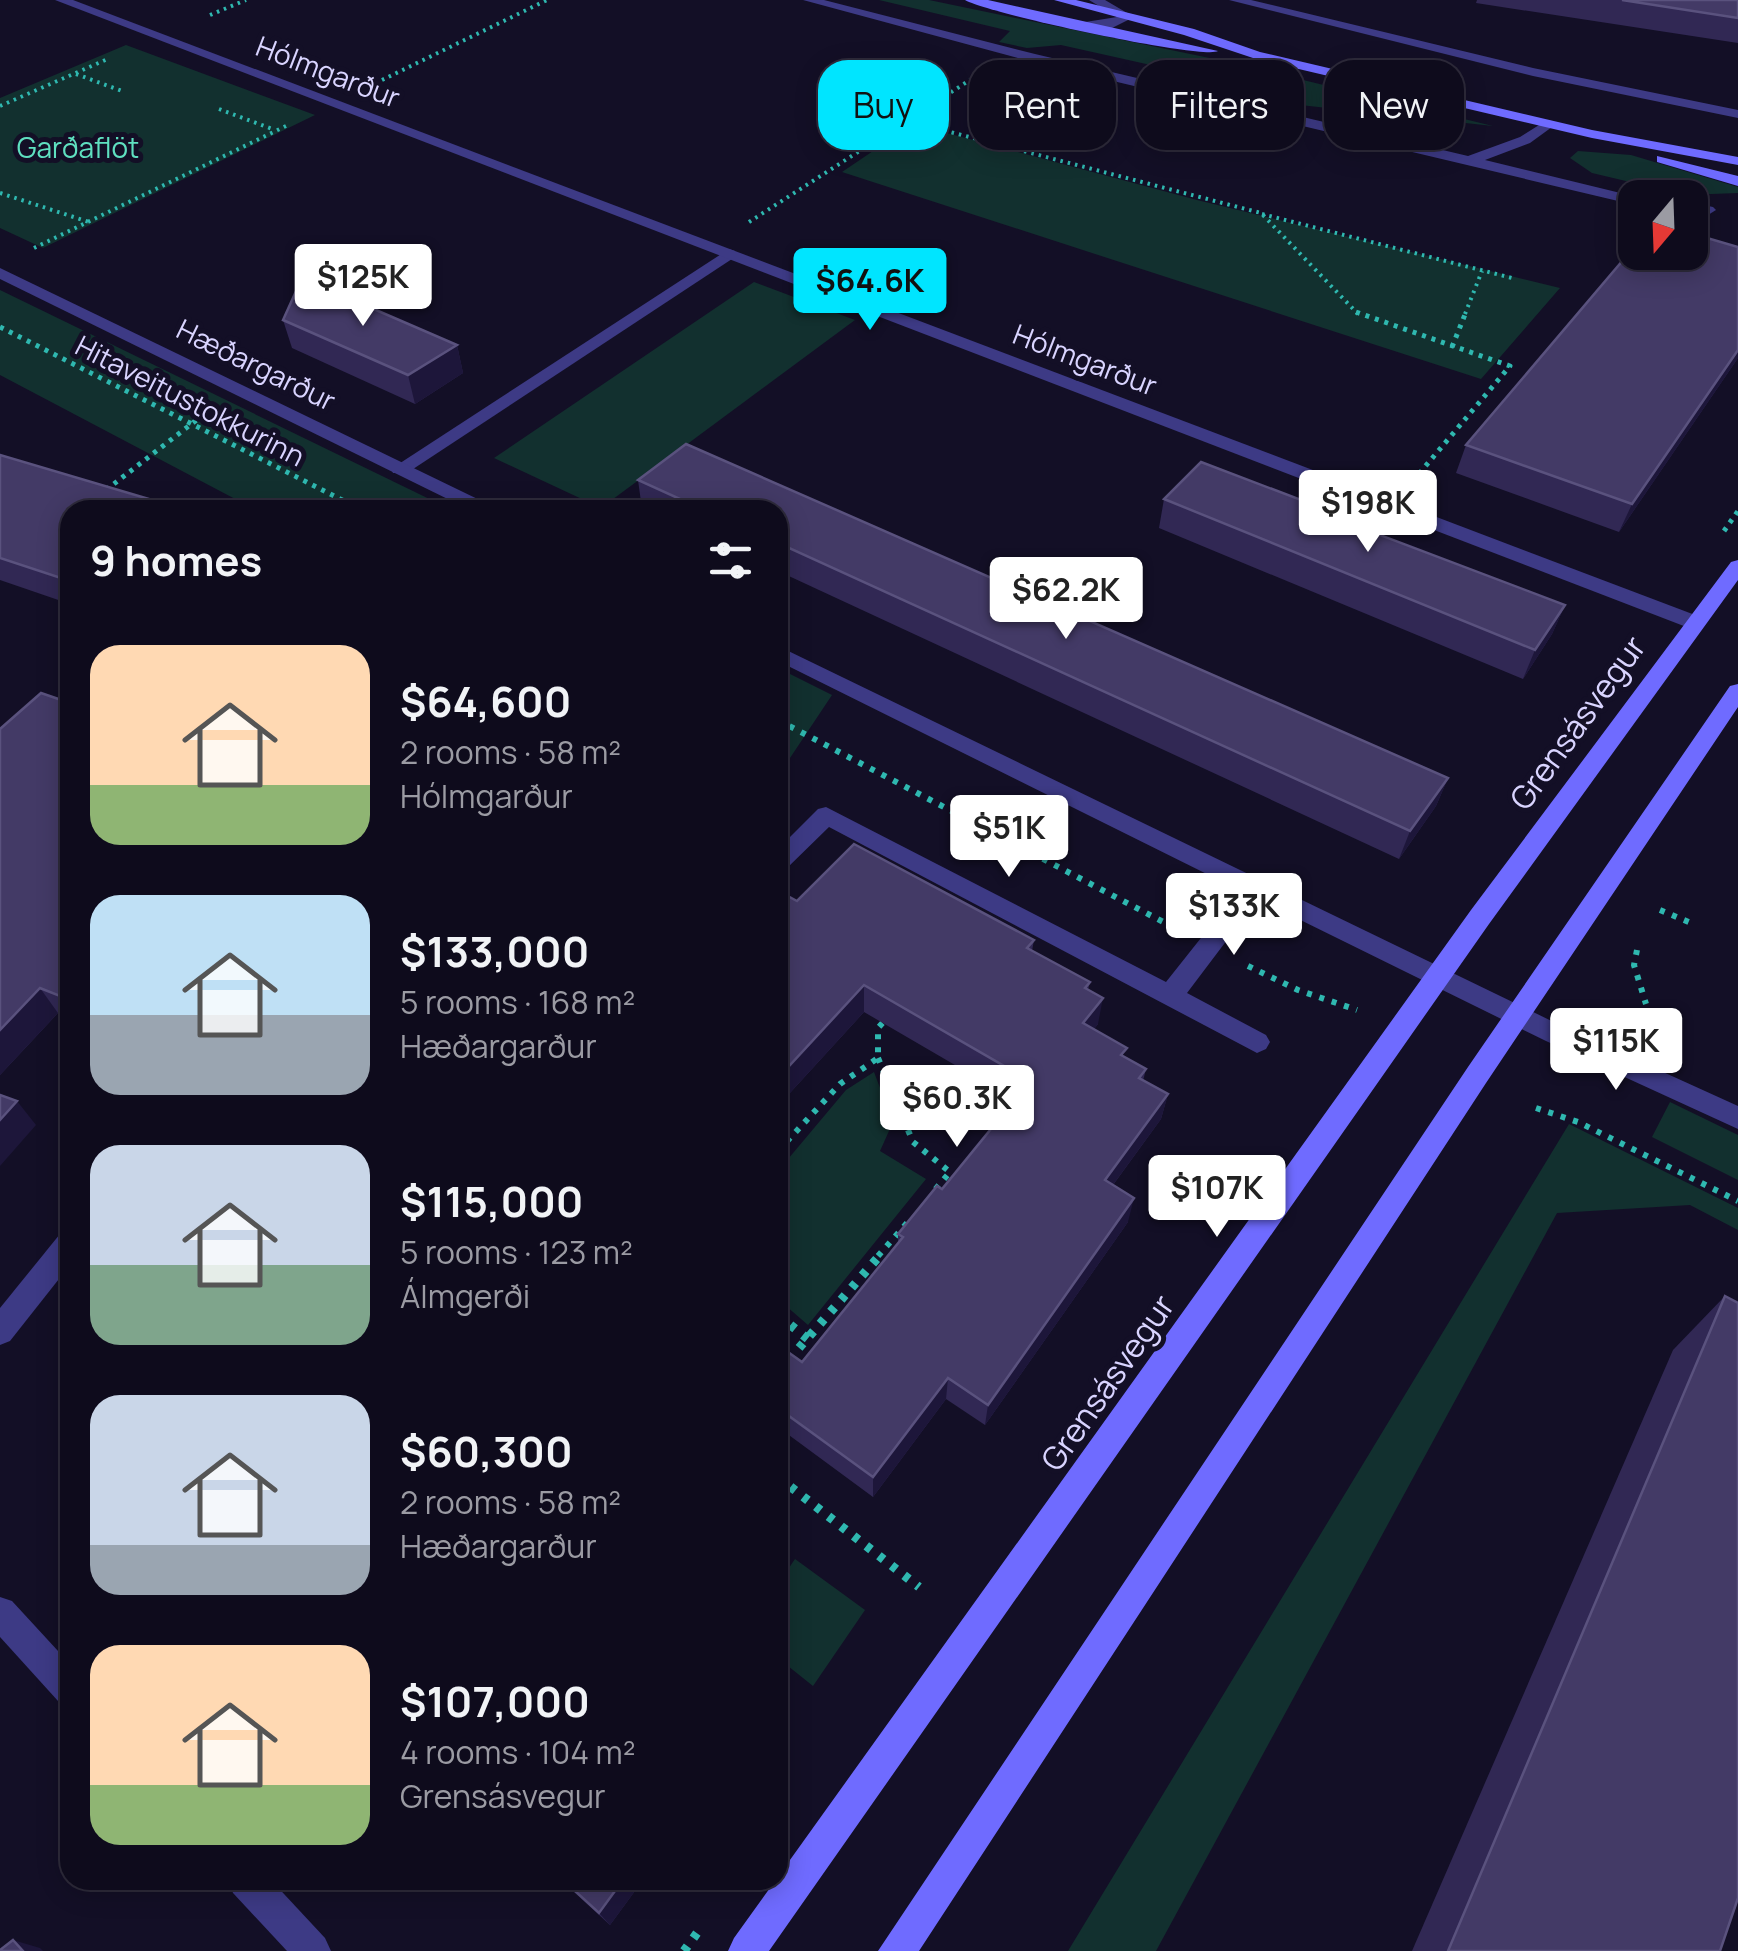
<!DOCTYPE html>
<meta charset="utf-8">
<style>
:root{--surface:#0e0b1c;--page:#1c1929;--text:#f1f3f6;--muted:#9b9ba3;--line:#2e2b3b;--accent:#00e5ff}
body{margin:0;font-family:Manrope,sans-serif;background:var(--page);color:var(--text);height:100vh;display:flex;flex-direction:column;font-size:38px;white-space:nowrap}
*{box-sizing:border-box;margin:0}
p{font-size:32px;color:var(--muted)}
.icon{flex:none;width:55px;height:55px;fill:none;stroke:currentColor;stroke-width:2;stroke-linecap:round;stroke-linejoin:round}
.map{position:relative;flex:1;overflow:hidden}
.side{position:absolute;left:60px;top:500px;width:728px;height:1390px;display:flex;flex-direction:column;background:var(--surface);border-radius:30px;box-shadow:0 5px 25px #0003,0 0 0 2px var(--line)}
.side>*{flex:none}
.guide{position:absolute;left:818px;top:60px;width:770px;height:90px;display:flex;gap:20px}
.needle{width:65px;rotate:199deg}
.tools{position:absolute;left:1618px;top:180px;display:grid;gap:20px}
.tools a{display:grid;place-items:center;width:90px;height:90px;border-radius:20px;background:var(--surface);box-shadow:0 5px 25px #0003,0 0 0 2px var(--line);font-size:50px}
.price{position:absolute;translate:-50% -85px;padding:0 22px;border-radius:10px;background:#fff;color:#222;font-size:32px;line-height:65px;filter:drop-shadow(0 2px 5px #0008)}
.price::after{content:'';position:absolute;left:50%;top:60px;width:30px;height:22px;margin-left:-15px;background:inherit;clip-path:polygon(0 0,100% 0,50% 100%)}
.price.on{background:var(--accent);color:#111}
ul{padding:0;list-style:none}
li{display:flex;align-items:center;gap:30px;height:250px;padding:0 30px}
li span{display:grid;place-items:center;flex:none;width:280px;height:200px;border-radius:30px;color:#555}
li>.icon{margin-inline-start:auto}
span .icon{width:120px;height:120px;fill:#fffc;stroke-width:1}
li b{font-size:42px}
h2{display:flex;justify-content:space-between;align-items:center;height:120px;padding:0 30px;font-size:42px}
.tag{padding:0 35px;border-radius:30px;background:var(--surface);box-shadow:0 5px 25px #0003,0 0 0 2px var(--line);font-size:35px;line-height:90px}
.tag.on{background:var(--accent);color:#111}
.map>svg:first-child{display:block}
</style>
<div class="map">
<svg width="1738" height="1951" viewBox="0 0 1738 1951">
<rect width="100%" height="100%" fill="#130f26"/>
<g fill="#12302f">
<path d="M879,0H929L1229,62L1493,126L1264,101L1229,92L1209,78L1061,45L1027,48L999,42L1010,31Z"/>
<path d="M126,45L315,115L43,248L0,228V98Z"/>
<path d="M913,124L1197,200L1560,288L1481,379L842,172Z"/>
<path d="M1578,151L1631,155L1738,187V193L1685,195L1592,173L1570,158Z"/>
<path d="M754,282L855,320L601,508L494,458Z"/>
<path d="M0,290L452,510H256L0,375Z"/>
<path d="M778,668L832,695L778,776Z"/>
<path d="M874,1072L893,1122L880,1151L926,1179L808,1325L778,1299V1171L846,1090Z"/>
<path d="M1670,1102L1738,1135V1180L1652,1137Z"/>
<path d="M1569,1124L1738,1208V1230L1690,1205L1557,1213L1156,1951H1068Z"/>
<path d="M795,1559L865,1610L813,1686L778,1658V1584Z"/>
</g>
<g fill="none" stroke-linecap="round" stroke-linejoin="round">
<g stroke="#2fb8b0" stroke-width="4" stroke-dasharray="2.5 5" stroke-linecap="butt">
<path d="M210,15L246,0"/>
<path d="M76,74L122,91"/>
<path d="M382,80L547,0"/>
<path d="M0,106L110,58"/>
<path d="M219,109L275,130"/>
<path d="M908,121L1261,213L1358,314"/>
<path d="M0,193L89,222"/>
<path d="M1262,214L1512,278"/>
<path d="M749,222L970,80"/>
<path d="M34,248L288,125"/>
<path d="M1465,314L1482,271"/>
</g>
<g stroke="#2fb8b0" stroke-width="5" stroke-dasharray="4 6" stroke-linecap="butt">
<path d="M1356,312L1510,366L1418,475"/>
<path d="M0,327L362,510"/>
<path d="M1452,347L1466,312"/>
<path d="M106,490L203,415"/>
<path d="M1724,531L1738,511"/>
<path d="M778,720L783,723"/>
</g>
<g stroke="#2fb8b0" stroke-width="6" stroke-dasharray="5 8" stroke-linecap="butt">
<path d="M778,720L1169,925"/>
<path d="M1660,910L1691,923"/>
<path d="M1637,950L1634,965L1646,1004"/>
<path d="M1248,966L1298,990L1357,1010"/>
<path d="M878,1058L913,1142L950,1172L934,1191"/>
<path d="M1536,1108L1578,1122L1738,1201"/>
<path d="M778,1151L840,1084L878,1058V1028L888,1017"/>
<path d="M878,1256L907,1223"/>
</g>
<g stroke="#2fb8b0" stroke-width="9" stroke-dasharray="6 10" stroke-linecap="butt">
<path d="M778,1315L809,1340"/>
<path d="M778,1372L881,1254"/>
<path d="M778,1477L919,1587"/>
<path d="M684,1951L697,1933"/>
</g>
<g fill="#3d3a85" fill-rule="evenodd">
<path d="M1089,0H1105L1134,17L1110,29H1079V23L1117,17Z"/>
<path d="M729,249L735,251V257L407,473H393L391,469Z"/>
</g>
<g fill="#3d3a85" fill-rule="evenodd">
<path d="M55,0H73L1703,618L1706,623L1696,630L1689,628Z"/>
<path d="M803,0H824L1035,54L1468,156L1520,137L1547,120L1552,121V127L1530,143L1485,160L1641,198H1635V205L1033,62Z"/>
<path d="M1229,0H1251L1533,68L1738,110V118L1533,76Z"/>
<path d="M1690,202L1713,207L1716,210L1708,215L1690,212Z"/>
<path d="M0,268L492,506L495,510H470L0,279Z"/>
<path d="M778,646L1564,1027L1738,1106V1129L1546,1041L1258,899L1187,993L1266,1035L1270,1042L1266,1049L1257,1053L829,827L786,869L778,872V849L818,809L826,807L1166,982L1239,890L778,661Z"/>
<path d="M70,1230V1265L10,1341L0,1345V1308L60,1234Z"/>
<path d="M0,1597L12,1601L70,1664V1706L58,1701L0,1637Z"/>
<path d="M228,1880H271L325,1938L331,1951H287L233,1893Z"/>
</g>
<g fill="#6f6bff" fill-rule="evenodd">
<path d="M965,0H988L1218,51C1203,60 986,13 965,0Z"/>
<path d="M1054,0H1076L1194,29L1260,52L1592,130L1738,157V165L1592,138L1256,59L1184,35Z"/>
<path d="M1657,156L1738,176V186L1657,162Z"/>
<path d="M1738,560V580L1489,924L769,1951H728L734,1938L1471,910L1731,562Z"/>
<path d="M1738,684V707L1486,1083L919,1951H878L1468,1067L1730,686Z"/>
</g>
</g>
<g fill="#312854">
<path d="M1477,0H1738V43L1476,3Z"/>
<path d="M283,320L457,345L463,373L415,404L292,348Z"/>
<path d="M1738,358L1619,532L1456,473L1466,445Z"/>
<path d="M686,444L1448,778L1436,806L1399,859L778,571V510L642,509L638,480Z"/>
<path d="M0,455L70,510V604L0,580Z"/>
<path d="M1164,499L1330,511L1329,515L1565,605L1552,634L1523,679L1159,528Z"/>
<path d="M70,703V1018L58,1013L0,1075V729Z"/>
<path d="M778,897L1034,940L1032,951L1090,982L1088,990L1098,1024L1094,1029L1125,1057L1146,1069L1143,1081L1168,1094L1161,1119L1113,1185L1128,1222L985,1425L946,1399L873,1497L778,1427V1345L802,1362L898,1243V1234L942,1189L1015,1100L864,1012L778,1106Z"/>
<path d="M1725,1296L1720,1951H1412L1673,1350Z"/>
<path d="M561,1880H643L610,1925Z"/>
</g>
<g fill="#1d163a">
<path d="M457,345L463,373L415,404L408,375Z"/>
<path d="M1738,350V358L1619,532L1632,504Z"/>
<path d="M1565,605L1552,634L1523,679L1535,650Z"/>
<path d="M1448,778L1436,806L1399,859L1410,831Z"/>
<path d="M864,985V1012L778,1106V1078Z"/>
<path d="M40,988L58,1013L0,1075V1030Z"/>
<path d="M1103,998L1098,1024L1079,1049L1083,1023Z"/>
<path d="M1168,1094L1161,1119L1099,1204L1105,1180Z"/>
<path d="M17,1101L36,1125L0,1166V1120Z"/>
<path d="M1134,1198L1128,1222L985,1425L988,1405Z"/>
<path d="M948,1378L946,1399L873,1497V1477Z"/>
<path d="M623,1880H643L610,1925L599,1913Z"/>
<path d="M13,1940L40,1948L43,1951H23Z"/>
</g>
<g fill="#433a66" stroke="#5a527e" stroke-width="2.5">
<path d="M1622,0H1738V18Z"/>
<path d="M1690,233L1738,247V350L1632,504L1466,445L1635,246V252H1690Z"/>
<path d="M302,278L457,345L408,375L283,320Z"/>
<path d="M686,444L1448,778L1410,831L778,543V510H704L638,480Z"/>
<path d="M0,455L176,507L172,510H70V581L0,558Z"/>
<path d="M1201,462L1330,511L1327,515L1565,605L1535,650L1164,499Z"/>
<path d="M41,693L70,703V1000L40,988L0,1030V729Z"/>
<path d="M854,844L1034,940L1027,948L1090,982L1085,988L1103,998L1083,1023L1127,1048L1121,1055L1146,1069L1139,1078L1168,1094L1105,1180L1134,1198L988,1405L948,1378L873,1477L778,1408V1345L802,1362L903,1237L898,1234L937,1186L942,1189L1030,1081L864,985L778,1078V897L782,893L797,901Z"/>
<path d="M0,1095L17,1101L0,1120Z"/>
<path d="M1725,1296L1738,1303V1898L1720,1951H1448Z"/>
<path d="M563,1880H623L599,1913Z"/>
<path d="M13,1940L23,1951H0V1950Z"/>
</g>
<g text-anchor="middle" stroke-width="10" stroke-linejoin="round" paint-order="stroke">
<g font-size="28" fill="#d9d4ff" stroke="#130f26">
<text transform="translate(328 72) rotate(21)" y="10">Hólmgarður</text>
<text transform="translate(1085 360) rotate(21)" y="10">Hólmgarður</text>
<text transform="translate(256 365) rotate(26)" y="10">Hæðargarður</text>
<text transform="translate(190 401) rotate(27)" y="10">Hitaveitustokkurinn</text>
</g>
<g font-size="28" fill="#5fe0c0" stroke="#130f26">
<text x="78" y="158">Garðaflöt</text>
</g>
<g font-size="32" fill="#d9d4ff" stroke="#130f26">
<text transform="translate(1578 723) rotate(-54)" y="11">Grensásvegur</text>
<text transform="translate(1108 1383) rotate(-55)" y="11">Grensásvegur</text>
</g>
</g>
</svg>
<div class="tools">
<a><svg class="needle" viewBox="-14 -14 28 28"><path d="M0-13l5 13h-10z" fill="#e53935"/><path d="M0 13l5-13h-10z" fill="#9b9ba3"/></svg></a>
</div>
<b class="price" style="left:363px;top:329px">$125K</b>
<b class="price on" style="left:870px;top:333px">$64.6K</b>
<b class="price" style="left:1368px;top:555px">$198K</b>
<b class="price" style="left:1066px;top:642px">$62.2K</b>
<b class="price" style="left:1009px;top:880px">$51K</b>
<b class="price" style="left:1234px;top:958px">$133K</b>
<b class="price" style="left:1616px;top:1093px">$115K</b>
<b class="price" style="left:957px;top:1150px">$60.3K</b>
<b class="price" style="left:1217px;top:1240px">$107K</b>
<div class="guide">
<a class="tag on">Buy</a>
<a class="tag">Rent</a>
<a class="tag">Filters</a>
<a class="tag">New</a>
</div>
<section class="side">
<h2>9 homes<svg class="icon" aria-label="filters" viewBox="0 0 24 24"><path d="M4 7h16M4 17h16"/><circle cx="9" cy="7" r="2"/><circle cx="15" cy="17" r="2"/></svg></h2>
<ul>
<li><span style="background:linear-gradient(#ffd9b3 70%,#8fb573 0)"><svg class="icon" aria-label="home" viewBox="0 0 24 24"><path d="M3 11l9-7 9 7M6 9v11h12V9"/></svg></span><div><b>$64,600</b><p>2 rooms · 58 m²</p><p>Hólmgarður</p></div></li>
<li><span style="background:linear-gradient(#bfe0f5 60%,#9aa5b1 0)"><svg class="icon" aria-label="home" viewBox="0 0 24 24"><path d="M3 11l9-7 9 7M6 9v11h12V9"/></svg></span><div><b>$133,000</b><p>5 rooms · 168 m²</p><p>Hæðargarður</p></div></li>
<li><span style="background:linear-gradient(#c9d6e8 60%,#7fa58c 0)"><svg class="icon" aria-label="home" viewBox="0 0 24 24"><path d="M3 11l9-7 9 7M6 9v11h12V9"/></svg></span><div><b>$115,000</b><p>5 rooms · 123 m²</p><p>Álmgerði</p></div></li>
<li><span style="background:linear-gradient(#c9d6e8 75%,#9aa5b1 0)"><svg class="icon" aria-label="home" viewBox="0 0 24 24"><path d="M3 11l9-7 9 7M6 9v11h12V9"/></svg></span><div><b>$60,300</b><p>2 rooms · 58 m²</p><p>Hæðargarður</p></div></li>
<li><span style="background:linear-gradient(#ffd9b3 70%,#8fb573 0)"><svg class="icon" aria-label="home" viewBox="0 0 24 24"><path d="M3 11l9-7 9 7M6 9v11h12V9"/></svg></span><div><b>$107,000</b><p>4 rooms · 104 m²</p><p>Grensásvegur</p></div></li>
</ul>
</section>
</div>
